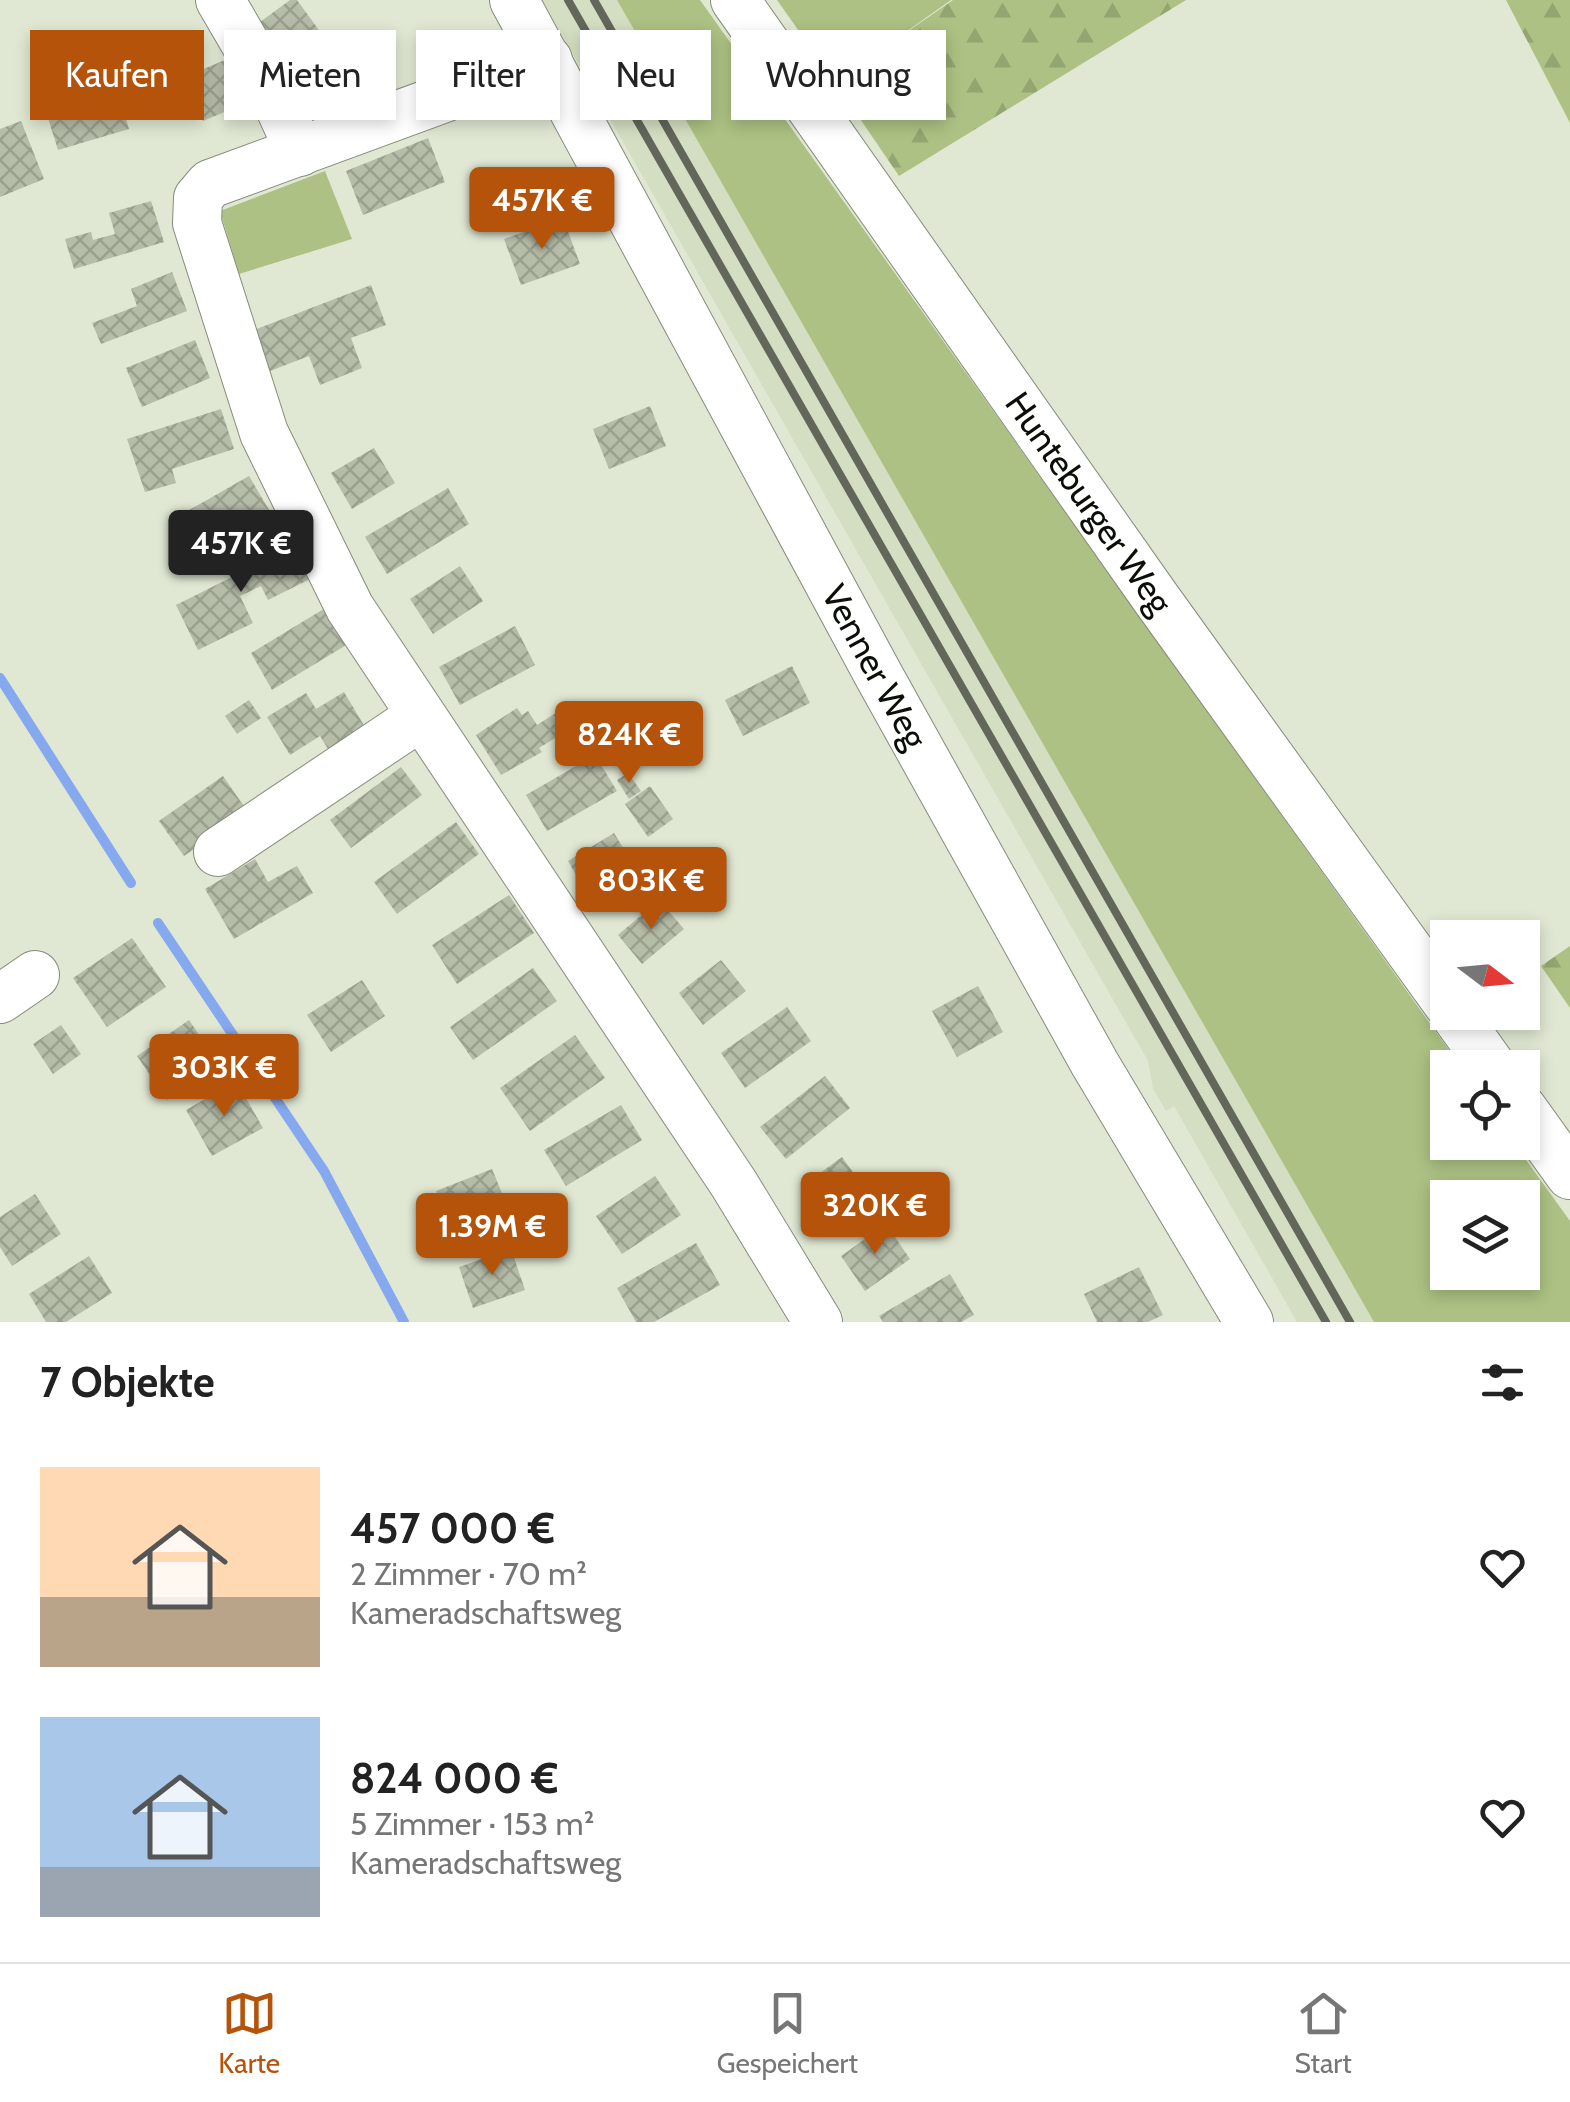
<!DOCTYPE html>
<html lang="de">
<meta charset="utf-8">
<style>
:root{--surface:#fff;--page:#f2f2f2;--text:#222;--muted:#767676;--line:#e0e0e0;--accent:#b45309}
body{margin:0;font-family:Cabin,sans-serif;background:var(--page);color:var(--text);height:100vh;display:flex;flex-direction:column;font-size:38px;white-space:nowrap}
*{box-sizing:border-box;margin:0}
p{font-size:32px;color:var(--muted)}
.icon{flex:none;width:55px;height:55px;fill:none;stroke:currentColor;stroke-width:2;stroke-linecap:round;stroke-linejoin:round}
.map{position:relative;height:1322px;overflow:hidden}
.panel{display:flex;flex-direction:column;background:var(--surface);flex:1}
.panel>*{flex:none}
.hud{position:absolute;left:30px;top:30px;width:1000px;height:90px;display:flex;gap:20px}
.needle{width:65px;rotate:106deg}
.tools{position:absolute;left:1430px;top:920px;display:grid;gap:20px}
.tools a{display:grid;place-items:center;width:110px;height:110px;border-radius:0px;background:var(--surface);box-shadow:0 5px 15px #0003;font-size:50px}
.price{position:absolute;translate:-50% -85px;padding:0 22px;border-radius:10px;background:var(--accent);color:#fff;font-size:32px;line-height:65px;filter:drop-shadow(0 2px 5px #0008)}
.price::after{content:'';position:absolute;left:50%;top:60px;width:30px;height:22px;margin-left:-15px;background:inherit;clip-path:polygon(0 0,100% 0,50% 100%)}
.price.on{background:#222;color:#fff}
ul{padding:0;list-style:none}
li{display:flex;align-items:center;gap:30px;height:250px;padding:0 40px}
li span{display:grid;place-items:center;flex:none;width:280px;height:200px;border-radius:0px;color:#555}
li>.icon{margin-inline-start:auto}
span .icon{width:120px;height:120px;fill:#fffc;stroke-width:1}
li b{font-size:42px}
h2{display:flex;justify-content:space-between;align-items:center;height:120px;padding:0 40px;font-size:42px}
.pill{padding:0 35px;border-radius:0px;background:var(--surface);box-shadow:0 5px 15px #0003;font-size:35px;line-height:90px}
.pill.on{background:var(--accent);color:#fff}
.tab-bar{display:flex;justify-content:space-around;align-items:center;height:140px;border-top:2px solid var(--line);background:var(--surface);font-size:28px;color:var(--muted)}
.tab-bar a{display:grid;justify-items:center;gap:5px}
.tab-bar .on{color:var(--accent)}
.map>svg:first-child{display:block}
</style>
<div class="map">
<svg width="1570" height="1322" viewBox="0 0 1570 1322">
<defs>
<pattern id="forest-firs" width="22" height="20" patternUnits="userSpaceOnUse" patternTransform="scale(2.5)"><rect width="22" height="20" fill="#acc183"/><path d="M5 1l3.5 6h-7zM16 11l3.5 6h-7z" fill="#93a570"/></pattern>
<pattern id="building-cross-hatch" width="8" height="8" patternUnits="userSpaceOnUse" patternTransform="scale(2.5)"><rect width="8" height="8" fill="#b5bca7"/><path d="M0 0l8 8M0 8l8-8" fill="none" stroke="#9aa08e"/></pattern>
</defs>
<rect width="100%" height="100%" fill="#e0e8d3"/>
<path fill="#d4dec2" d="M542,0H617L1374,1322H1297L1174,1106L1166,1111L1153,1089L1148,1061Z"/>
<g fill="#acc183" fill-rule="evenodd">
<path d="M617,0H700L1461,1067L1448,1068V1142L1514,1143L1570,1221V1322H1374ZM1448,1198H1522V1272H1448Z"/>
<path d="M777,0H951L835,82Z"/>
<path d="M325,171L352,239L239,274L220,211Z"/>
</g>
<g fill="url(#forest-firs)">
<path d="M953,0H1186L899,176L835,82Z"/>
<path d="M1506,0H1570V123Z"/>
<path d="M1570,946V1008L1541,966Z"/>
</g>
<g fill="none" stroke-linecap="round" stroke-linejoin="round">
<g stroke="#85a8ee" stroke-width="10">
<path d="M0,678L131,883"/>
<path d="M158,923L324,1171L404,1322"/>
</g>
</g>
<g fill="url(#building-cross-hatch)">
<path d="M290,0H297L351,74L312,102L256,25Z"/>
<path d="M227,59L246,103L203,121L185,77Z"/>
<path d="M144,60L162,92L135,107L118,75Z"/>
<path d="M72,73L80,98L117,87L129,129L58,150L37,83Z"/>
<path d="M21,121L44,179L0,197V129Z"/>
<path d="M428,138L445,182L363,215L346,171Z"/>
<path d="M151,201L164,242L74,269L65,239L91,232L93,240L115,234L109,213Z"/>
<path d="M563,218L580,264L521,285L504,239Z"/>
<path d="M172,272L187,311L101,344L92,323L137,306L131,289Z"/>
<path d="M371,285L386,325L351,338L362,368L320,385L309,356L270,371L254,330Z"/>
<path d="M195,340L210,378L142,407L126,368Z"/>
<path d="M650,406L666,446L609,469L593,429Z"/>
<path d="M221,409L234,449L172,469L176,483L145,492L127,439Z"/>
<path d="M374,448L395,483L352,509L331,473Z"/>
<path d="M249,476L272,515L236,536L225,517L196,534L184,513Z"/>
<path d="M448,488L469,524L387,574L365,537Z"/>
<path d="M291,540L310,579L268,600L261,586L240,596L253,623L198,650L176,605L254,566L251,560Z"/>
<path d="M460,566L483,601L433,634L410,599Z"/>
<path d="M327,607L348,644L272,690L251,653Z"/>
<path d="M515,626L535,665L460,705L439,667Z"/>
<path d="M792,666L810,703L743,736L725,700Z"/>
<path d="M344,692L365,727L328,749L320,736L290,755L267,717L306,693L316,709Z"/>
<path d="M249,700L261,718L237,734L225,716Z"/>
<path d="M517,708L522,715L528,711L537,725L562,709L573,727L539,748L542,752L501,775L476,735Z"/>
<path d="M595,755L617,791L547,831L526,795Z"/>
<path d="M401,767L422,795L351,848L330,820Z"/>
<path d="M628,773L641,791L629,799L617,780Z"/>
<path d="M223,776L248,812L184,856L159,821Z"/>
<path d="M650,786L673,819L648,837L625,804Z"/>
<path d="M456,822L479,854L397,914L374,882Z"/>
<path d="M614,833L636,869L589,897L568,861Z"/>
<path d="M255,859L268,882L297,866L313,893L234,939L205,889Z"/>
<path d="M509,895L534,933L457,984L432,945Z"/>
<path d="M659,900L684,929L642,964L618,935Z"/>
<path d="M132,938L166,987L107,1027L73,978Z"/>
<path d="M721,960L746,991L703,1025L679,993Z"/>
<path d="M533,968L557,1001L473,1060L450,1027Z"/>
<path d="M362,980L385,1016L331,1052L307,1015Z"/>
<path d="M978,986L1003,1032L957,1057L932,1011Z"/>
<path d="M787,1007L811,1041L745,1088L721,1053Z"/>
<path d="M189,1020L219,1064L167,1100L137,1056Z"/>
<path d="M61,1025L81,1054L53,1074L33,1044Z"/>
<path d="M575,1035L605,1078L530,1131L500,1088Z"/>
<path d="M825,1076L850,1108L786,1159L760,1127Z"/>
<path d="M236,1081L263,1128L212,1156L186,1110Z"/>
<path d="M621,1105L642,1140L566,1186L544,1150Z"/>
<path d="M842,1157L860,1182L820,1212L801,1187Z"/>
<path d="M492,1169L511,1215L455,1237L436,1191Z"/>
<path d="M655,1176L681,1215L622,1254L596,1216Z"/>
<path d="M35,1194L61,1234L12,1266L0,1247V1217Z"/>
<path d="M886,1224L910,1259L865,1291L841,1256Z"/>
<path d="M696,1243L720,1285L654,1322H636L617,1288Z"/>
<path d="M511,1249L525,1290L473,1308L459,1267Z"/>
<path d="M89,1256L112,1293L66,1322H46L29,1294Z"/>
<path d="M1139,1267L1163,1315L1148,1322H1097L1084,1294Z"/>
<path d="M950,1274L974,1315L961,1322H883L879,1316Z"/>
</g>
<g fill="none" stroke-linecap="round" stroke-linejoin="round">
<defs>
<g id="minor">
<path d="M220,0L269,84L300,152"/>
<path id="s1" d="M514,0L879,676L1095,1064L1249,1322"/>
<path id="s2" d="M735,0L1155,597L1448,1004"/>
<path d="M548,60L210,184L198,198L197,223L264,433L350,608L734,1184L818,1322"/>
<path d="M218,852L421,716"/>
<path d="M0,999L35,975"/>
<path d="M1453,1012L1493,1068"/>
<path d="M1522,1108L1570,1175"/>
</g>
</defs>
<use href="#minor" stroke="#858c79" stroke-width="50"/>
<use href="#minor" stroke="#fff" stroke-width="48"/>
<g stroke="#62675a" stroke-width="8">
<path d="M568,0L1326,1322"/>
<path d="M594,0L1350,1322"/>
</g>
</g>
<g text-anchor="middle" stroke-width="9" stroke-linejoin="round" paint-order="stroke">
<g font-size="35" fill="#0c0f08" stroke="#fff">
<text dy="12" stroke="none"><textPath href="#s2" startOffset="615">Hunteburger Weg</textPath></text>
<text dy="12" stroke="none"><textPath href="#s1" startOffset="758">Venner Weg</textPath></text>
</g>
</g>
</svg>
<div class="tools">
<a><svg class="needle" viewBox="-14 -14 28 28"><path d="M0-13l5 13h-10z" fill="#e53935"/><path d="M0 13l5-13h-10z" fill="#767676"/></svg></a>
<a><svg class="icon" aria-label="locate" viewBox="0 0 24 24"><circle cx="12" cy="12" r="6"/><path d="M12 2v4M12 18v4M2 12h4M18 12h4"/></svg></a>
<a><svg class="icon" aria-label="layers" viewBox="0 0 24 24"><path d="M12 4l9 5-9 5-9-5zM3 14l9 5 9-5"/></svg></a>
</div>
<b class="price" style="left:542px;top:252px">457K €</b>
<b class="price on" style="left:241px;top:595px">457K €</b>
<b class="price" style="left:629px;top:786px">824K €</b>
<b class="price" style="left:651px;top:932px">803K €</b>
<b class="price" style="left:224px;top:1119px">303K €</b>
<b class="price" style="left:875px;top:1257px">320K €</b>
<b class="price" style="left:492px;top:1278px">1.39M €</b>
<div class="hud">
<a class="pill on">Kaufen</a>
<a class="pill">Mieten</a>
<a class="pill">Filter</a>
<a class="pill">Neu</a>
<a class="pill">Wohnung</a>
</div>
</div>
<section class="panel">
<h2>7 Objekte<svg class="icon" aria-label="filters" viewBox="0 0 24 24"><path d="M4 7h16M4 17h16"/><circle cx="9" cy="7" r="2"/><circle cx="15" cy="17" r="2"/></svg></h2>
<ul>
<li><span style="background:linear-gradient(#ffd9b3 65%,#b9a48a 0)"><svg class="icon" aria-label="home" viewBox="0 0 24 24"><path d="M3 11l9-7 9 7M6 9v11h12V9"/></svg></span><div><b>457 000 €</b><p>2 Zimmer · 70 m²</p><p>Kameradschaftsweg</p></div><svg class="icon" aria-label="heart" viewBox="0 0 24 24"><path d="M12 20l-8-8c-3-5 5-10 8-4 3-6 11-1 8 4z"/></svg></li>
<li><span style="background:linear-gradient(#a9c7e8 75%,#9aa5b1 0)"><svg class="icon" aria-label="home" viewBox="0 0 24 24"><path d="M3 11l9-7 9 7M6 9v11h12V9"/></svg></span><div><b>824 000 €</b><p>5 Zimmer · 153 m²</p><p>Kameradschaftsweg</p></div><svg class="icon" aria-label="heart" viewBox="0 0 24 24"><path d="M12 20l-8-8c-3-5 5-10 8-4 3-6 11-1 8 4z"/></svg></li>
</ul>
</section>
<nav class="tab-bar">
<a class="on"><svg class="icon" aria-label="map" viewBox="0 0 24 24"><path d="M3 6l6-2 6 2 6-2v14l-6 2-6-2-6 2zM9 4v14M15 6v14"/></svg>Karte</a>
<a><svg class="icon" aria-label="saved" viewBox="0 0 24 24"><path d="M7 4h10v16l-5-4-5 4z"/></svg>Gespeichert</a>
<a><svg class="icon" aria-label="home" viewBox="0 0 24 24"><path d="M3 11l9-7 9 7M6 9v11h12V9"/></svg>Start</a>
</nav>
